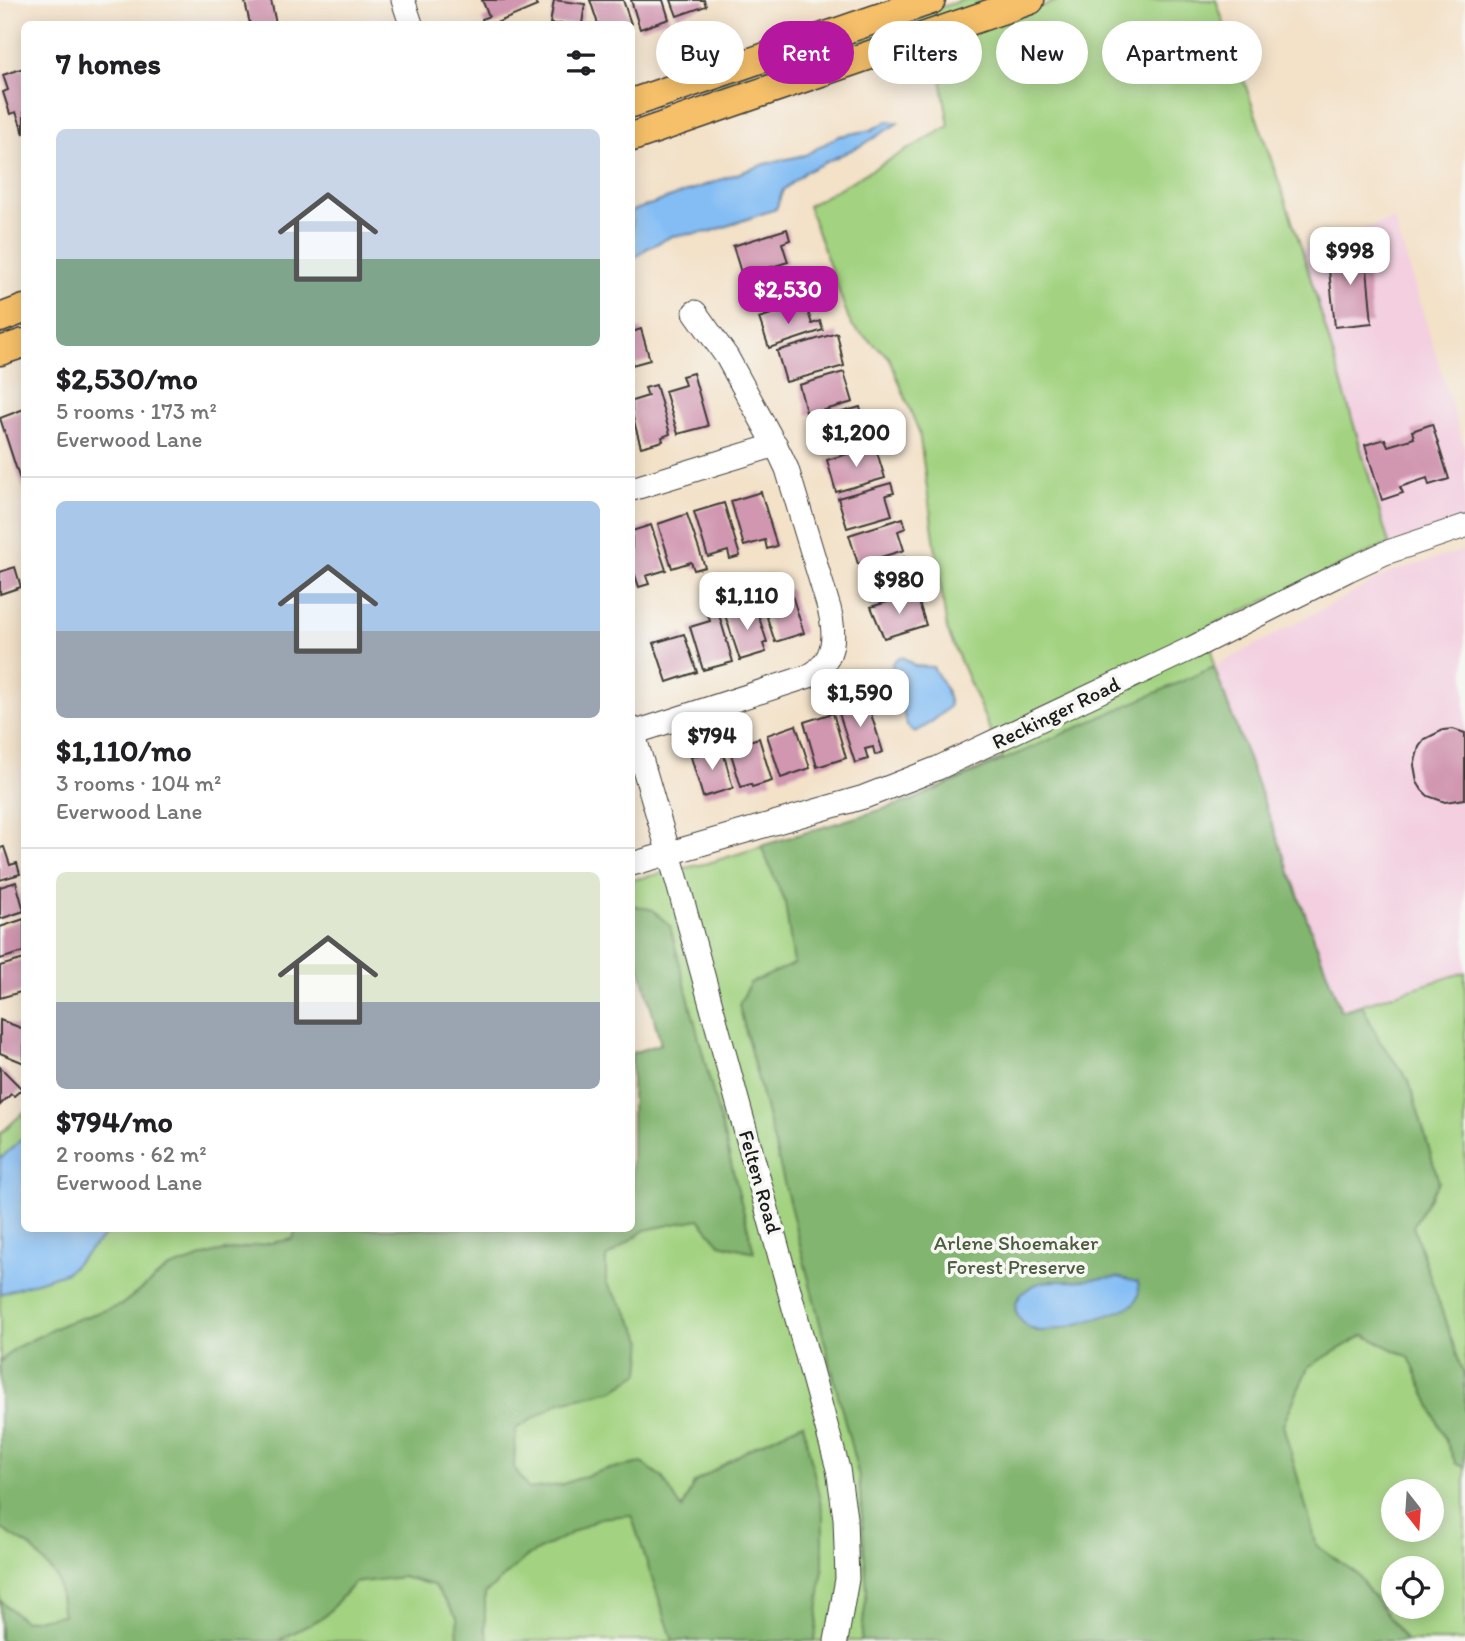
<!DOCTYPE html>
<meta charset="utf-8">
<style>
:root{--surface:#fff;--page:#f6f6f6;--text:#202124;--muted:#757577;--line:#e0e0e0;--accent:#b5179e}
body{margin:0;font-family:Itim,sans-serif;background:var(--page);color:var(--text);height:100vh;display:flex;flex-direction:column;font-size:26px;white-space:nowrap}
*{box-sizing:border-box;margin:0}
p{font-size:23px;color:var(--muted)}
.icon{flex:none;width:38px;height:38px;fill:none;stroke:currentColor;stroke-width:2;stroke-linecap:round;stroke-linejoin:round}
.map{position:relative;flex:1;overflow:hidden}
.side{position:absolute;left:21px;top:21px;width:614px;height:1211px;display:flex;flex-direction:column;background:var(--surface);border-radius:10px;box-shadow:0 4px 18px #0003}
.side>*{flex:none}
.hud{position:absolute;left:656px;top:21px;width:665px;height:63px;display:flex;gap:14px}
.needle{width:46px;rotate:163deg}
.fabs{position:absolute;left:1381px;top:1479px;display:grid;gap:14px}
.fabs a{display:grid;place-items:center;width:63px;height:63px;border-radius:50%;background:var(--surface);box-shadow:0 4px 18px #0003;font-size:35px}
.price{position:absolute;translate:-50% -60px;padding:0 16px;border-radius:14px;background:#fff;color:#222;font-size:23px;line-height:46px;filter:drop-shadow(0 2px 4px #0008)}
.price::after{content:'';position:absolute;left:50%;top:42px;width:21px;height:16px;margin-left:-10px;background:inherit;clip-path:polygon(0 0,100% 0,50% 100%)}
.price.on{background:var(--accent);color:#fff}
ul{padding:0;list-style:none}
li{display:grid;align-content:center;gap:14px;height:371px;padding:0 35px}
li+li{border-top:2px solid var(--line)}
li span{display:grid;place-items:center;height:217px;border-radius:10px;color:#555}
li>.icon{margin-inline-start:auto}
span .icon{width:126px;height:126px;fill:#fffc;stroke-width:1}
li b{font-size:30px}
h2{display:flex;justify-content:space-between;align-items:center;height:84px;padding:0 35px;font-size:30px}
.tag{padding:0 24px;border-radius:32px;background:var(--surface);box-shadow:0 4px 18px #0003;font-size:24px;line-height:63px}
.tag.on{background:var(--accent);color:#fff}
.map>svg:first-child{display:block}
</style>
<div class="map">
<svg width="1465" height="1641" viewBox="0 0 1465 1641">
<rect width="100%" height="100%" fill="#f6f6f2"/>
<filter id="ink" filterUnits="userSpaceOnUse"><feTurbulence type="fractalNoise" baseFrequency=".0143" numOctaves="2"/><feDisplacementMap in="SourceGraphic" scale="14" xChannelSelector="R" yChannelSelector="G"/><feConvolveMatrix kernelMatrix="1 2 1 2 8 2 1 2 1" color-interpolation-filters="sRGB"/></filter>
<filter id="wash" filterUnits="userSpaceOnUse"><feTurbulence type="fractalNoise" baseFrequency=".00686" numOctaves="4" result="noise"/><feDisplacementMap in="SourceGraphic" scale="28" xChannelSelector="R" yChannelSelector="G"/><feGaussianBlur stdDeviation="1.57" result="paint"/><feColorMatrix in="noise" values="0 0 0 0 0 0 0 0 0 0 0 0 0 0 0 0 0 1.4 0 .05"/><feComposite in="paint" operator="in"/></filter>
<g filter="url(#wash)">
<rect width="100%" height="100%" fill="#f3e1c8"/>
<g fill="#f3cfe0">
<path d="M1394,219L1465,449V522L1389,544L1302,249Z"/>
<path d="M1465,550V972L1341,1011L1214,667L1393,571Z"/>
</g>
<g fill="#a3d381" stroke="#60784e" stroke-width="2" fill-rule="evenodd">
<path d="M962,0H996L632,126V121L709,87Z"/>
<path d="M1060,0H1216L1302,249L1389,544L1210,626L1214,667L1341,1011L1465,972V1641H0V1134L24,1112V1228H632V1053L661,1044L632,937V880L708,863L913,800L1002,758L947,630L919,432L889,357L851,325L808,206L949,126L935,43ZM1393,1491H1432V1530H1393ZM1393,1568H1432V1606H1393Z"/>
</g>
<g fill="#82b56f" stroke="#4f6846" stroke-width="2" fill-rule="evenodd">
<path d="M1214,667L1341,1011L1362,1005L1379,1040L1409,1081L1439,1182L1413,1226L1465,1379V1467L1456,1464L1409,1357L1364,1335L1308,1367L1283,1425L1317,1546L1356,1573L1406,1641H861L867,1589L859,1477L739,1005L750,983L794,964L785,903L761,846L913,800ZM1050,1281H1073L1133,1304C1115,1313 1057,1333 1038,1331C1030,1329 1025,1326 1020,1319C1004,1299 1034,1285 1050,1281Z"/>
<path d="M632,905L653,910L670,926L754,1252L720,1244L699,1219L645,1230L606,1258V1283L626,1310L643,1341L640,1373L614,1390L561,1402L516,1429L514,1467L528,1489L560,1485L603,1470L642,1463L662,1477L682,1509L694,1483L749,1449L803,1423L823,1514V1566L815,1641H673L631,1515L600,1518L526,1557L485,1594V1629L489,1641H458L457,1617L433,1585L402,1577L354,1583L324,1617L278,1641H0V1600L24,1621L63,1615L57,1578L32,1548L0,1528V1362L15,1348L63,1324L121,1305L167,1269L214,1253L293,1239L296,1229L632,1228V1053L661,1044L632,937Z"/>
</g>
<g fill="#83bdf4" stroke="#506c88" stroke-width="2">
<path d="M888,121L898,123L864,144L805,172L783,190L776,209L710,232L672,236L646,249L632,260V211L765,164L805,155L839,136L871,130Z"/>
<path d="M903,657L915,666L933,667L946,689L950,705C944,713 924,729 914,732L907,726L893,673L892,664L896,659Z"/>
<path d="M24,1137V1228L111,1229L67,1272L0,1294V1159Z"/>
<path d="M1117,1277L1138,1282C1139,1290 1140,1295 1135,1302C1127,1312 1053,1332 1039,1331C1030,1330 1022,1324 1018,1316C1010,1302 1024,1289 1037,1284C1048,1279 1062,1282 1074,1281C1088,1280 1102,1278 1117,1277Z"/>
</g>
<g id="blocks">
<g fill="#d196b0">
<path d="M254,0H271L276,24H250L245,2Z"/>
<path d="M482,0H534L537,6L494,24H484L482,19L489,16Z"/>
<path d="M554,0L585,4L582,24H550Z"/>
<path d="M590,0H623L631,24H598Z"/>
<path d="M631,0H663L669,19L640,29Z"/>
<path d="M671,0H704L706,6L677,16Z"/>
<path d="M24,68V134L16,112L10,114L3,92L8,90L3,75Z"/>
<path d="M787,229L790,240L782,243L788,262L742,276L733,246Z"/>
<path d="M1365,247L1372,323L1335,327L1327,251Z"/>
<path d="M795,268L803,298L757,311L749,281Z"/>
<path d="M805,303L812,324L820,321L823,330L769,348L759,318Z"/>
<path d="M641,329L650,360L632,365V332Z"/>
<path d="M837,333L844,366L786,382L777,351Z"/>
<path d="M844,372L853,402L807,415L799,385Z"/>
<path d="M693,373L708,426L678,434L665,391L685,385L682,376Z"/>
<path d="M656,385L670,434L662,437L663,441L641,447L632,414V401L648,396L645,388Z"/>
<path d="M860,407L865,426L874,424L877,435L823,450L814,420Z"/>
<path d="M24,409V492L0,418Z"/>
<path d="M1432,424L1449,479L1429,485L1427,478L1400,487L1403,493L1382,500L1365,445L1385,439L1388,446L1414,438L1412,431Z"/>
<path d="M875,446L885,478L836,492L827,460Z"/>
<path d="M891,483L894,493L886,495L892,515L847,528L838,498Z"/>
<path d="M761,492L777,546L767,549L765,540L744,546L731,501Z"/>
<path d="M724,503L740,556L730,559L728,551L708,557L694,512Z"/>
<path d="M687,514L705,567L694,570L691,562L672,568L658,524Z"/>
<path d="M903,518L906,528L898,531L904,550L858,564L849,535Z"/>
<path d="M651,525L666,570L646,576L649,584L639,587L632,566V531Z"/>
<path d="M904,557L907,567L916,565L919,576L907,580L910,588L871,601L861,571Z"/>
<path d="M15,567L21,587L0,594V572Z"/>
<path d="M790,589L804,633L775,642L762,602L771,599L769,596Z"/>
<path d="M916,593L926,625L884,638L871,607Z"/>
<path d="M755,605L767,642L763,644L766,652L740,660L725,615Z"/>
<path d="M717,608L733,662L703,670L690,627L710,621L707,611Z"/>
<path d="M684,634L697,672L667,682L654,643Z"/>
<path d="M866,698L883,752L875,755L873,747L865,749L868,759L855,763L837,707Z"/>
<path d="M833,713L846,758L817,767L804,722Z"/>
<path d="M796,725L810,768L781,778L767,735Z"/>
<path d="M1453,729L1465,733V799L1445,802L1428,796L1422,790L1417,782L1414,765L1419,747L1425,739L1443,730Z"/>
<path d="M759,738L772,781L752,787L751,784L741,787L729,747Z"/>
<path d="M722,748L733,788L703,797L691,757Z"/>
<path d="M4,847L10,865L17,863L20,874L0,880V848Z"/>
<path d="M16,882L24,911L0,919V887Z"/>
<path d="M24,919V952L0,959V927Z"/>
<path d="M24,959V991L0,998V966Z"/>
<path d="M0,1020L24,1029V1063L0,1053Z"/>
<path d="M0,1067L22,1089L14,1096L11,1094L0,1105Z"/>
</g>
</g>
</g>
<g filter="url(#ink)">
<use href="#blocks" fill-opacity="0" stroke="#3c3a36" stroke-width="2"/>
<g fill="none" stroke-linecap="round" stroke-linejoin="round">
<defs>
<g id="minor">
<path d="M403,0L411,24"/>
<path d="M632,489L776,445"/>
<path d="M632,728L678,884L838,1469L845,1518L847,1579L836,1641"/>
<path d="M633,733L809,676C836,661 836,635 829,608L787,469L780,454L727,357L695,312"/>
<path d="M632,864L864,797L938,768L1192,648L1348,570L1385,553L1465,526"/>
</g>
<g id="major">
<path d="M632,103L931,0"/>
<path d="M632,137L1030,0"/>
<path d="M0,318L24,309"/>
<path d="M0,351L24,343"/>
</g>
</defs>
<use href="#minor" stroke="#3c3a36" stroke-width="25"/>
<use href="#major" stroke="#3c3a36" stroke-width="31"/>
<use href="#minor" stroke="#fff" stroke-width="23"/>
<use href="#major" stroke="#f6c06b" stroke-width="28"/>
</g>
</g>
<g text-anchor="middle" stroke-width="7" stroke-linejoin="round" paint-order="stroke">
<g font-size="21" fill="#1c1c1c" stroke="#f6f6f2">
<text transform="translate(1056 713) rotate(-26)" y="7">Reckinger Road</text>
<text transform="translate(760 1182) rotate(74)" y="7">Felten Road</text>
</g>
<g font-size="21" fill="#4b5c3f" stroke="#f6f6f2">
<text x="1016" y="1250">Arlene Shoemaker<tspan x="1016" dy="24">Forest Preserve</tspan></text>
</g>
</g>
</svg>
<div class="fabs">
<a><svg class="needle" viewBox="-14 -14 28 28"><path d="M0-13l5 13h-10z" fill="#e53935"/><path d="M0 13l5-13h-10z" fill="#757577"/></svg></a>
<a><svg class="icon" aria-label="locate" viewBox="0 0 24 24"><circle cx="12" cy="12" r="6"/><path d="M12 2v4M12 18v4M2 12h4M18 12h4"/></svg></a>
</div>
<b class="price" style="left:1350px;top:287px">$998</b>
<b class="price on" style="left:788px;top:326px">$2,530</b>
<b class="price" style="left:856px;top:469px">$1,200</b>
<b class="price" style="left:899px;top:616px">$980</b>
<b class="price" style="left:747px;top:632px">$1,110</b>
<b class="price" style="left:860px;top:729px">$1,590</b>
<b class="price" style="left:712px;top:772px">$794</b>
<div class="hud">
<a class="tag">Buy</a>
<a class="tag on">Rent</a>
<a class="tag">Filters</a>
<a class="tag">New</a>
<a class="tag">Apartment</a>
</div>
<section class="side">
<h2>7 homes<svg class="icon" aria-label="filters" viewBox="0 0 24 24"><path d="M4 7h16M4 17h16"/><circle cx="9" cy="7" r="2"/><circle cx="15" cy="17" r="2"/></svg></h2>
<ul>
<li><span style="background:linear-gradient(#c9d6e8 60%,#7fa58c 0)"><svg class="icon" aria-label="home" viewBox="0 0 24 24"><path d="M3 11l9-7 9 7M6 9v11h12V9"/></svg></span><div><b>$2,530/mo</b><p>5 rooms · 173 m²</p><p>Everwood Lane</p></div></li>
<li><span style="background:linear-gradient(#a9c7e8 60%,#9aa5b1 0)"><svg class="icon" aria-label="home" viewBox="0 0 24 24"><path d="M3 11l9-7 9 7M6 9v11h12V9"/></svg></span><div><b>$1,110/mo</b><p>3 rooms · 104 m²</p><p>Everwood Lane</p></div></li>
<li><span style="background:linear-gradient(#dfe7d0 60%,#9aa5b1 0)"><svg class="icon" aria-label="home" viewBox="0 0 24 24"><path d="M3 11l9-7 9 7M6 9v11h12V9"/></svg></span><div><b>$794/mo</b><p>2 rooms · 62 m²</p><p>Everwood Lane</p></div></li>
</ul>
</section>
</div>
